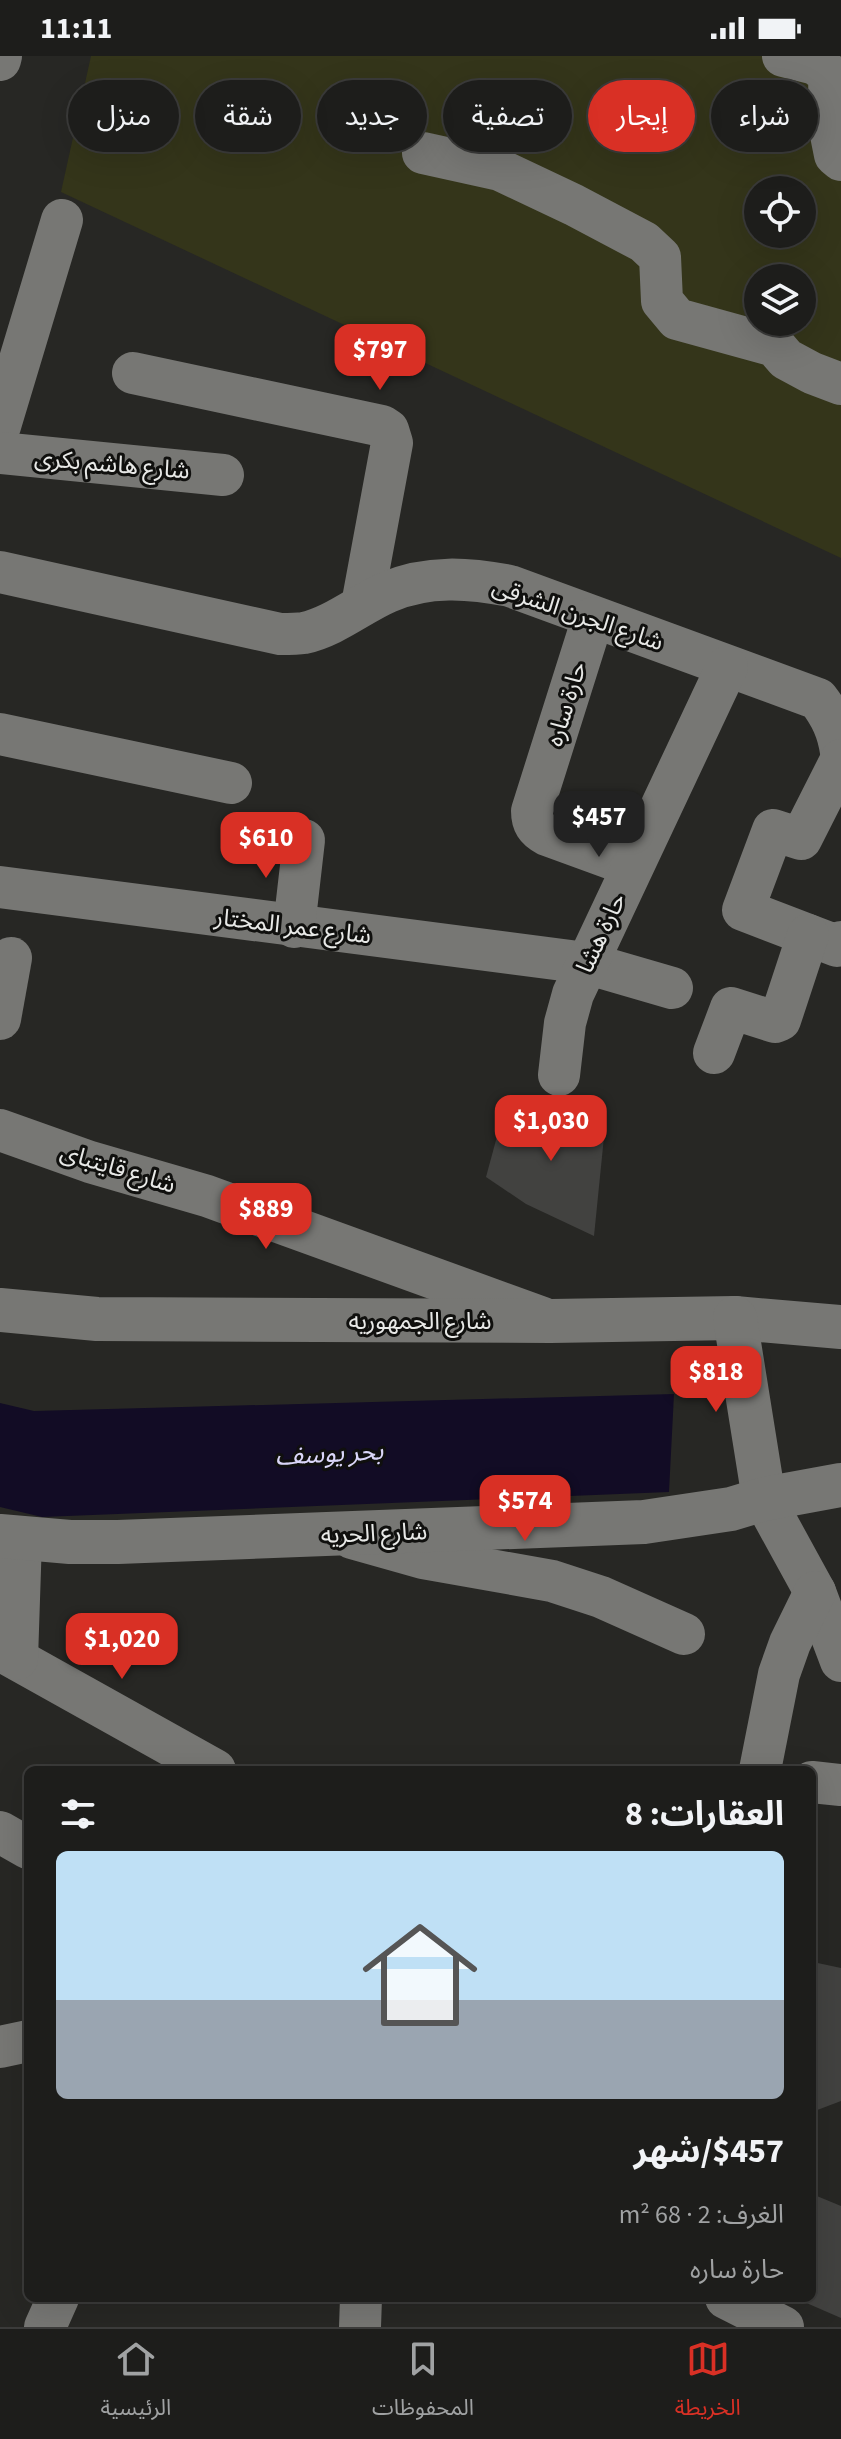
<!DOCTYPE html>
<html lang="ar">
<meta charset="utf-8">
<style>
:root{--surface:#1d1d1b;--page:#252624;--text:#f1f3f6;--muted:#a0a2a3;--line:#3b3b3a;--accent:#d93025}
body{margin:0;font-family:"Source Sans 3","Noto Sans Arabic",sans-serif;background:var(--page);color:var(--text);direction:rtl;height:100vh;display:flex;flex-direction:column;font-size:30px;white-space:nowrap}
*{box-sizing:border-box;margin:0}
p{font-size:26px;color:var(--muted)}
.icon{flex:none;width:44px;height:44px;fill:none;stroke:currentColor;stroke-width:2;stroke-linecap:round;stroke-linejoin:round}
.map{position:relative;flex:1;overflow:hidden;direction:ltr}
.drawer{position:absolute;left:24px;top:1710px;width:792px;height:536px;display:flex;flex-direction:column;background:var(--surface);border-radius:12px;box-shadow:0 8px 32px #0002,0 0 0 2px var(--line);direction:rtl}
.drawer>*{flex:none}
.hud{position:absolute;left:24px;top:24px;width:794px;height:72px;direction:rtl;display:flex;gap:16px}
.tools{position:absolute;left:744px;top:120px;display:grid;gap:16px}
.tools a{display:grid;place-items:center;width:72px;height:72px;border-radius:50%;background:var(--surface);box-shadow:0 8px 32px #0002,0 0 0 2px var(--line);font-size:40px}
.price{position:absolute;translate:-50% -68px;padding:0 18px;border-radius:16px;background:var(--accent);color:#fff;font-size:26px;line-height:52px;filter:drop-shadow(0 2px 4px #0008)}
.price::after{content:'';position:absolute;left:50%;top:48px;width:24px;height:18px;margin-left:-12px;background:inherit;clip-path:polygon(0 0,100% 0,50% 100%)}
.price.on{background:#222;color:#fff}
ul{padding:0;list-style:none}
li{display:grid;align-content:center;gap:16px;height:424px;padding:0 32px}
li span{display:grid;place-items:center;height:248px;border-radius:12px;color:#555}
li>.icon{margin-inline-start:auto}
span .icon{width:144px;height:144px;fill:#fffc;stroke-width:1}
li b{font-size:34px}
h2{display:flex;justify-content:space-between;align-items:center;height:96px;padding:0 32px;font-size:34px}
.tag{padding:0 28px;border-radius:36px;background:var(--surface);box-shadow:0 8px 32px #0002,0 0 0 2px var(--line);font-size:28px;line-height:72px}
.tag.on{background:var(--accent);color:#fff}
.status{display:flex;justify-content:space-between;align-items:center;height:56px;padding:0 40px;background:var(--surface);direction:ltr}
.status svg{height:22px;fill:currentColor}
.tab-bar{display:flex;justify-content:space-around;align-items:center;height:112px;border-top:2px solid var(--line);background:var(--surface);font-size:22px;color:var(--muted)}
.tab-bar a{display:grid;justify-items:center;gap:4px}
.tab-bar .on{color:var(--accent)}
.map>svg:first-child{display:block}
</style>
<div class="status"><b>11:11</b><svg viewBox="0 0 49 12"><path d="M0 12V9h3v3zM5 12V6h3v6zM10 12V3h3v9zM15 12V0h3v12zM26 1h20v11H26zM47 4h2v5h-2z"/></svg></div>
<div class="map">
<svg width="841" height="2271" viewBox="0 0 841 2271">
<rect width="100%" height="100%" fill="#272724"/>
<path fill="#34351a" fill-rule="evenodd" d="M91,0H841V502L61,136ZM758,134H802V178H758ZM758,222H802V266H758Z"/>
<path fill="#120c25" d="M674,1338L669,1436L42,1461L0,1451V1347L34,1355Z"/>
<g fill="#424240">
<path d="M505,1051L606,1061L594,1180L526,1148L486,1121Z"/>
<path d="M813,1906L841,1912V2045L812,2056Z"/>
<path d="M812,2138L841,2150V2262L795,2242H812Z"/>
</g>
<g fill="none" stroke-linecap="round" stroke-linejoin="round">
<g stroke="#777774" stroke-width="42">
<path d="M783,0L815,8L829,18L830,74L835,99L841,104"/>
<path d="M0,4L1,0"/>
<path d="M423,97L500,114L574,149L644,186L660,201L662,245L677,263L775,290L786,303L812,317L841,328"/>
<path d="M133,317L382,370L388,374L392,387L362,549"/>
<path d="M0,370L62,164"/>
<path d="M0,397L223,419"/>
<path d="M0,516L280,578C288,578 297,578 304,577C335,570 360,548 388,536C428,519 469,522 510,530L818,643C831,660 838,675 841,696"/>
<path d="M593,562L532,755C532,767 536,773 547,779L632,810"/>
<path d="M0,678L231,727"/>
<path d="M841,704L801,783L773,774L743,854L837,890L841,886"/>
<path d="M0,831L586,907L672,932"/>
<path d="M294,871L304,784"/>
<path d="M0,963L11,902"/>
<path d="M714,997L731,952L775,966L780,964L808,879"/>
<path d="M559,1019L565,967L573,938L727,611"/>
<path d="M0,1074L90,1106L207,1140L543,1262"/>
<path d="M764,1443L815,1536L841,1605"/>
<path d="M352,1482L423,1502L552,1525L601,1541L684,1578"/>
<path d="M0,1594L215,1714"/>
<path d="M17,1603L21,1483"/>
<path d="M760,1714L779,1618L790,1587L815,1536"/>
<path d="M812,1726L841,1729"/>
<path d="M0,1776L28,1792"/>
<path d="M0,1991L28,1985"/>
<path d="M726,2242L783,2271"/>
<path d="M45,2271L58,2242"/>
<path d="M360,2271L361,2242"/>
</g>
<g stroke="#777774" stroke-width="44">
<path d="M0,1254L97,1263L551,1265L735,1262L841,1271"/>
<path d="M735,1262L764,1443"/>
<path d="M0,1480L70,1486H118L644,1466L731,1453L764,1443L841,1429"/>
</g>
</g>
<g text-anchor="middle" stroke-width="6" stroke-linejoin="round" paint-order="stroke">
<g font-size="24" fill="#e8e9e7" stroke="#10100e">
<text transform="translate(112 408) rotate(5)" y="8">شارع هاشم بكرى</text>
<text transform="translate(578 558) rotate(19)" y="8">شارع الجرن الشرقى</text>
<text transform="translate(566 648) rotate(-73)" y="8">حارة ساره</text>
<text transform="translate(293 870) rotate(7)" y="8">شارع عمر المختار</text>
<text transform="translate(601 877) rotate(-65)" y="8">حارة هشا</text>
<text transform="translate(118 1112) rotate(17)" y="8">شارع قايتباى</text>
<text x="420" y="1273">شارع الجمهوريه</text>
<text transform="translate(374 1477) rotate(-2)" y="8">شارع الحريه</text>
</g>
<g font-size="26" font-style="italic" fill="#dad6f8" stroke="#10100e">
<text transform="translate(329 1397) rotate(-3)" y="9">بحر يوسف</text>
</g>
</g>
</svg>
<div class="tools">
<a><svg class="icon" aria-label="locate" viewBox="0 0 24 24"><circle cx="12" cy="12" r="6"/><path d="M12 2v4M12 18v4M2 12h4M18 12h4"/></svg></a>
<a><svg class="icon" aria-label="layers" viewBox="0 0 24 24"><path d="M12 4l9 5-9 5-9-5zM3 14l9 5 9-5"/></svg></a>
</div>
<b class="price" style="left:380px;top:336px">$797</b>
<b class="price on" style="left:599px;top:803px">$457</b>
<b class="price" style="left:266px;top:824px">$610</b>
<b class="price" style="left:551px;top:1107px">$1,030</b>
<b class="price" style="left:266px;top:1195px">$889</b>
<b class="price" style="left:716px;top:1358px">$818</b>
<b class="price" style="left:525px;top:1487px">$574</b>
<b class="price" style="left:122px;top:1625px">$1,020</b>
<div class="hud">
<a class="tag">شراء</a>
<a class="tag on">إيجار</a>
<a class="tag">تصفية</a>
<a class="tag">جديد</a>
<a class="tag">شقة</a>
<a class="tag">منزل</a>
</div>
<section class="drawer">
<h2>العقارات: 8<svg class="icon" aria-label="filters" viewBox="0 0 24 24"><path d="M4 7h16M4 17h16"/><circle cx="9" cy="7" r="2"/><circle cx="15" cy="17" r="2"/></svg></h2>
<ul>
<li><span style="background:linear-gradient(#bfe0f5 60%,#9aa5b1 0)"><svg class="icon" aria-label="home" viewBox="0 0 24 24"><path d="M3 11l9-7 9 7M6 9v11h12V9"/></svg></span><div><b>$457/شهر</b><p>الغرف: 2 · 68 m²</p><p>حارة ساره</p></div></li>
</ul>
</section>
</div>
<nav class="tab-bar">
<a class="on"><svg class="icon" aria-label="map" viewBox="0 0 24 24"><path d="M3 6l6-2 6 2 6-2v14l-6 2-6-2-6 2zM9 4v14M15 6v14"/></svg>الخريطة</a>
<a><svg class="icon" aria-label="saved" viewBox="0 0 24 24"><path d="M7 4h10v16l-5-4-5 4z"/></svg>المحفوظات</a>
<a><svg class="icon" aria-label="home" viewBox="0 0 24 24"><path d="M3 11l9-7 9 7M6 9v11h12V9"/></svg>الرئيسية</a>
</nav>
